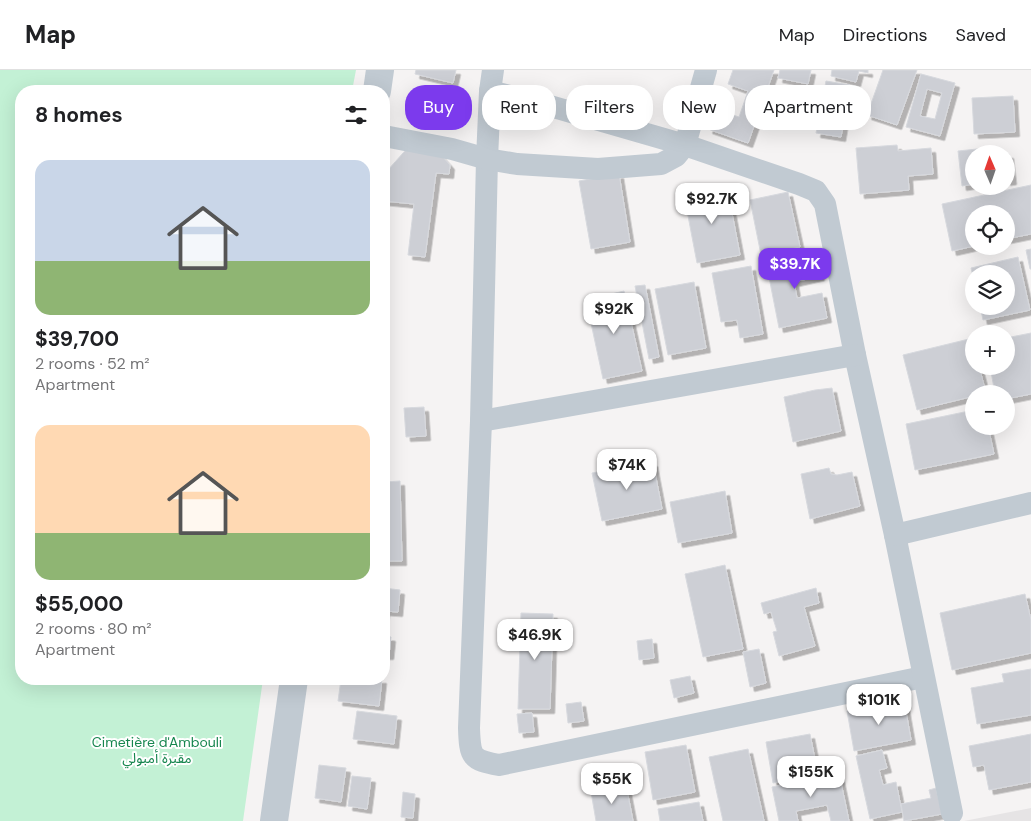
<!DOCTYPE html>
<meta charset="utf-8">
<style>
:root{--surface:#fff;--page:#f6f6f6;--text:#202124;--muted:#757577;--line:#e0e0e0;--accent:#7c3aed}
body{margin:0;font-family:"DM Sans","Noto Sans Arabic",sans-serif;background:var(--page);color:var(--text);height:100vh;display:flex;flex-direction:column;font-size:19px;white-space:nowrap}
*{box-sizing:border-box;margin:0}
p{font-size:16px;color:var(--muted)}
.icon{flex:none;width:28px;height:28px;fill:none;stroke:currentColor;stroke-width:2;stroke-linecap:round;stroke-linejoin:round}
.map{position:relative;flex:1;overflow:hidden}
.panel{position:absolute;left:15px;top:15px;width:375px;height:600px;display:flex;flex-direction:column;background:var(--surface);border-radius:20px;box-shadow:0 5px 20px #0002}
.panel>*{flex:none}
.guide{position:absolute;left:405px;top:15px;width:475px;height:45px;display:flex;gap:10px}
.needle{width:32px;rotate:358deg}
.buttons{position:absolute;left:965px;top:75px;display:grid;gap:10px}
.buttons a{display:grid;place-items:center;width:50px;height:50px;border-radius:50%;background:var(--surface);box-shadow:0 5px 20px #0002;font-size:25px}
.price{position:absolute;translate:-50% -42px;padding:0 11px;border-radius:10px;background:#fff;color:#222;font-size:16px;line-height:32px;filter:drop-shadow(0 1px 2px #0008)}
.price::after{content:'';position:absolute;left:50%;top:30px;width:15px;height:11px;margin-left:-8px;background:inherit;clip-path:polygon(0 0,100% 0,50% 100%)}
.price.current{background:var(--accent);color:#fff}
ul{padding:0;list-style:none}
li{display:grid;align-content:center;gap:10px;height:265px;padding:0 20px}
li span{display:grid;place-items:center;height:155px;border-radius:15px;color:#555}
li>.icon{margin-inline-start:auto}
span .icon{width:90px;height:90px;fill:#fffc;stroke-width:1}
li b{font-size:21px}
h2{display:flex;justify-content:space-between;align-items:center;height:60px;padding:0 20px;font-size:21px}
.tag{padding:0 18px;border-radius:20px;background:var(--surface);box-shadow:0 5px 20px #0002;font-size:18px;line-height:45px}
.tag.current{background:var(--accent);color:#fff}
header{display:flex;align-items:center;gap:30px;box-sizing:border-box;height:70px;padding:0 25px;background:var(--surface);border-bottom:1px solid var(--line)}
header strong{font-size:24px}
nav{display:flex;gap:28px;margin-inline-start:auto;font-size:18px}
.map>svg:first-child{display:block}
</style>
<header>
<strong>Map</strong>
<nav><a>Map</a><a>Directions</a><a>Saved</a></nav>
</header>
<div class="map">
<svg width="1031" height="751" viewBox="0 0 1031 751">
<defs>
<filter id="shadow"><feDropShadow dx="4.5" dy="4.5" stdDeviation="0" flood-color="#0004"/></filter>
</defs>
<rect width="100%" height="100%" fill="#f5f3f3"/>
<path fill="#e6e4e5" d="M1031,738V751H964Z"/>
<path fill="#c3f1d5" d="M0,0H356L352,21H21V609H263L243,751H0Z"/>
<g fill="#cdcfd5" stroke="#d7d9de" fill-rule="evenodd" filter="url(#shadow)">
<path d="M416,0H456L453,13L415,4Z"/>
<path d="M733,0H774L748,73L708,59L715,39L739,47L748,21L728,14Z"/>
<path d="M780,0H811L808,14L778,8Z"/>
<path d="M832,0H868V3L859,1L856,12L831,6Z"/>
<path d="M883,0H917L897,55L867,45Z"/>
<path d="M921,4L955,13L940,66L906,57ZM927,19L942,23L935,49L920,46Z"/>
<path d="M826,11L850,15L841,67L816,63Z"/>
<path d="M1013,26L1015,62L974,64L972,28Z"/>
<path d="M411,74L435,78L450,95L449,104L436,103L425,187L408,185L414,134L384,131V100L387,101Z"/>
<path d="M897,75L898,81L931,78L933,104L908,106L909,120L860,124L856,78Z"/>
<path d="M996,77V84H974V114L962,116L958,81Z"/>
<path d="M1006,84H1009L1012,110L1006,111Z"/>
<path d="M619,104L630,172L591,179L579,111Z"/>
<path d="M1031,115V164L1006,169V144H974V176L952,181L942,134Z"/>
<path d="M727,117L740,185L697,193L684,125Z"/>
<path d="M788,122L800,177L761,185L750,130Z"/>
<path d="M1031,179V199H1030L1026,180Z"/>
<path d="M815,182L820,206L794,212L797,228L822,223L827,248L779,258L766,192Z"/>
<path d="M1018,187L1030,240L983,250L980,236H1006V204H974V211L971,198Z"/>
<path d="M751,196L763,264L740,268L737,250L721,252L712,203Z"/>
<path d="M694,212L706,278L668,285L655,219Z"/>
<path d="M645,215L659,287L649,289L635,216Z"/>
<path d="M624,221L642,301L603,309L586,230Z"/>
<path d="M1031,263V324L1006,329V324H995L990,296H1006V268Z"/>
<path d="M973,268L974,296H979L986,323L974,324V326L917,340L903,285Z"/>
<path d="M832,318L841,361L793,372L784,327L815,320Z"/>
<path d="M424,337L426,366L406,367L404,338Z"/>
<path d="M974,340V356H988L994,384L915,400L906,354Z"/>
<path d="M653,392L662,439L602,451L592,403Z"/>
<path d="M829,398L831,404L837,405L852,402L860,436L810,449L801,404Z"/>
<path d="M400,411L402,491H384V412Z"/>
<path d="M725,421L732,463L678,473L670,432Z"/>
<path d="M725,495L743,579L703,587L685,504Z"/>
<path d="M384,518L400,520L398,542L385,541L384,551Z"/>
<path d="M816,518L819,533L804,537L815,576L779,586L773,562L777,561L771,542L764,544L761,533Z"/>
<path d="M1025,524L1031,550V583L952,600L940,543Z"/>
<path d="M521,543L553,544L550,639H518Z"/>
<path d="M384,566L391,567L389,585H384Z"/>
<path d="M652,569L654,588L639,590L637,571Z"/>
<path d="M759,579L766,613L750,617L743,582Z"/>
<path d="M1031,599V645L977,654L971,618L1004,612L1002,604Z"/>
<path d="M690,606L694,623L674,628L670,610Z"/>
<path d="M341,609H382L379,636L338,631Z"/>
<path d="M904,630L911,670L854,681L847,641Z"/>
<path d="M581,632L584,651L568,653L566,634Z"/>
<path d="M357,641L397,646L394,674L353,669Z"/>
<path d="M532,643L534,662L519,663L517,644Z"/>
<path d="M810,664L818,705L773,713L766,672Z"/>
<path d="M1031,664V712L989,720L984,695L973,697L969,676Z"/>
<path d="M686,675L695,722L653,730L645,682Z"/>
<path d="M748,679L764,751H723L709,687Z"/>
<path d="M882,680L887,698L879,700L883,715L896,712L902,742L870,749L856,686Z"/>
<path d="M319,695L346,698L341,732L315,728Z"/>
<path d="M839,703L849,751H831L827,735L796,741L798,751H779L772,717Z"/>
<path d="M352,706L371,708L367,739L348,736Z"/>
<path d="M626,715L633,751H596L591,722Z"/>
<path d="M936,718L942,744L904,751L901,734L931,728L929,720Z"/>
<path d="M403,722L415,724L413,748L401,747Z"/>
<path d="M699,732L703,751H660L658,739Z"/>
</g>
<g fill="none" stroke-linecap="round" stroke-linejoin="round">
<g stroke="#c1cad2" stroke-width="22">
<path d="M493,0L490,21L487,89L481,351L469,658C470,687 471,690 499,695L923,607"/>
<path d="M490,21L550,36L685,75L799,114L816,121L825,134L855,285L895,465L952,743"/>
<path d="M384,66L452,79L487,89L517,94L598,99L661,94L676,86L685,75L706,0"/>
<path d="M481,351L855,285"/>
<path d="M895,465L1031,433"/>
</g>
<g stroke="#c1cad2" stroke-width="28">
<path d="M377,21L380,0"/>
<path d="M274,751L294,609"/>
</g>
</g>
<g text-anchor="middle" stroke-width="4" stroke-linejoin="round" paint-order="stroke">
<g font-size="14" fill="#17864f" stroke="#fff">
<text x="157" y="677">Cimetière d'Ambouli<tspan x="157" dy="16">مقبرة أمبولي</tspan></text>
</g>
</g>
</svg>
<div class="buttons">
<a><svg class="needle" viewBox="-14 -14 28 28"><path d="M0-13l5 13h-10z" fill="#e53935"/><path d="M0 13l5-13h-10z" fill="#757577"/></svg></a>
<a><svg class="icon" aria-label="locate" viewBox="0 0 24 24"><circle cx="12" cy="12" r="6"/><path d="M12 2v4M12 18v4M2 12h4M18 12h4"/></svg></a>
<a><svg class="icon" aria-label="layers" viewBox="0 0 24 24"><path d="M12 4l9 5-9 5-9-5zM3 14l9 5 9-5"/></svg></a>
<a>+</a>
<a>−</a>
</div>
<b class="price" style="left:712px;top:155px">$92.7K</b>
<b class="price current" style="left:795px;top:220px">$39.7K</b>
<b class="price" style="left:614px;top:265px">$92K</b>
<b class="price" style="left:627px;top:421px">$74K</b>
<b class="price" style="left:535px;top:591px">$46.9K</b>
<b class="price" style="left:879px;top:656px">$101K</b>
<b class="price" style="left:811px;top:728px">$155K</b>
<b class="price" style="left:612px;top:735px">$55K</b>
<div class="guide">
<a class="tag current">Buy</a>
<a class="tag">Rent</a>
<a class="tag">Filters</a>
<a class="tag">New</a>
<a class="tag">Apartment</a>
</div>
<section class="panel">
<h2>8 homes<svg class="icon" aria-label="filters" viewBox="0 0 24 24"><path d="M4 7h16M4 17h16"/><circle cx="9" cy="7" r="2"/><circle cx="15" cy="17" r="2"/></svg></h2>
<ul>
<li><span style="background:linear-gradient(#c9d6e8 65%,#8fb573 0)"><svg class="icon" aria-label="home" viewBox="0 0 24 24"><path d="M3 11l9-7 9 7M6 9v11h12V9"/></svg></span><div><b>$39,700</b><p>2 rooms · 52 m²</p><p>Apartment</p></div></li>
<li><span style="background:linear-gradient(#ffd9b3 70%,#8fb573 0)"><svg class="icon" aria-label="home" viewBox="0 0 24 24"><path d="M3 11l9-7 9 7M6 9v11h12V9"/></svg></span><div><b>$55,000</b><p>2 rooms · 80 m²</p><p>Apartment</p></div></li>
</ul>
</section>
</div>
